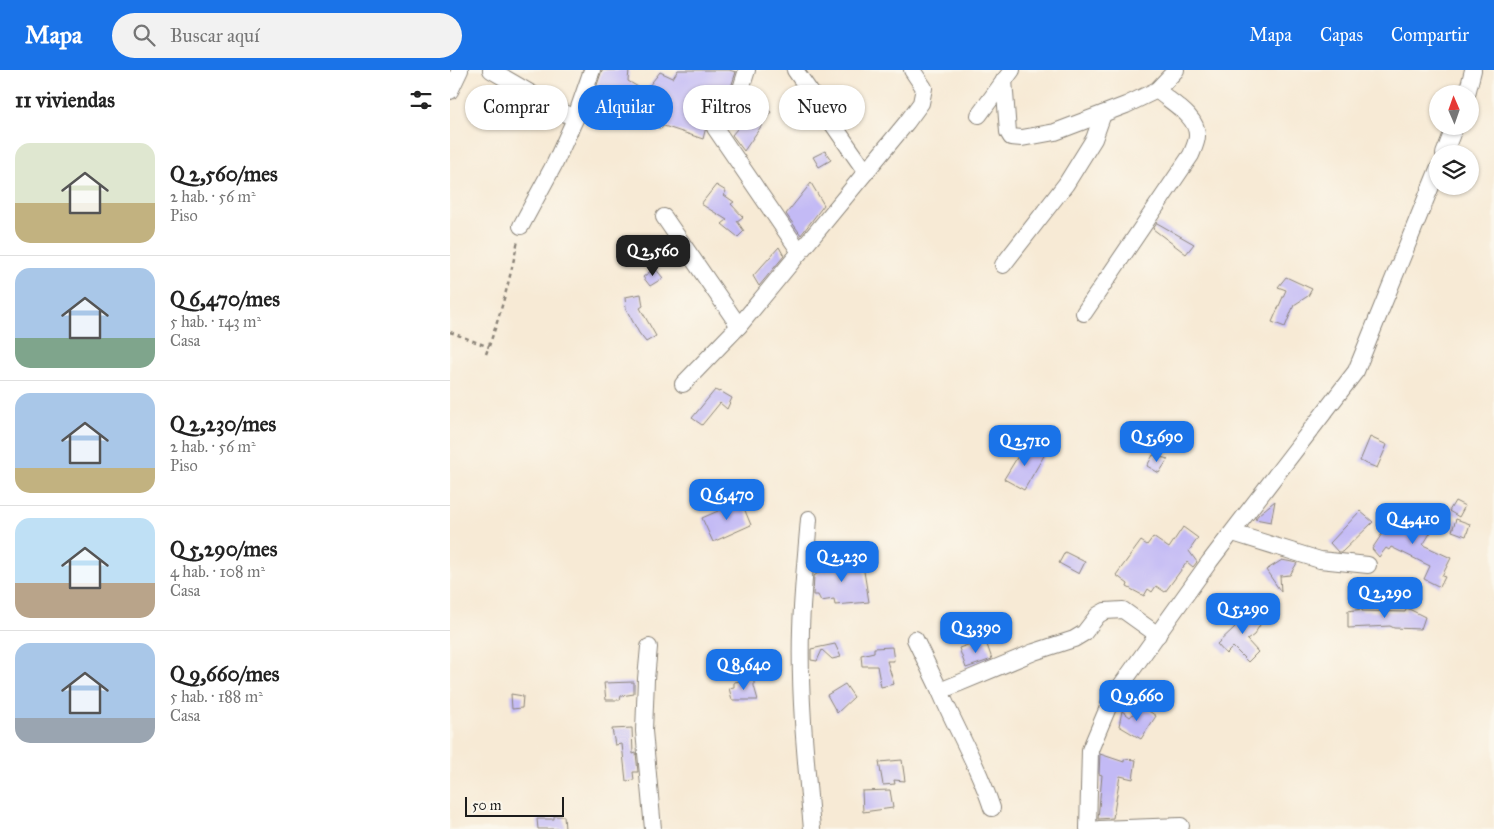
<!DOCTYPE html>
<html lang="es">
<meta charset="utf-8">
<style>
:root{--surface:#fff;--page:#f2f2f2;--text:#222;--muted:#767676;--line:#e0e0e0;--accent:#1a73e8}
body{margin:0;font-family:"IM FELL Great Primer",serif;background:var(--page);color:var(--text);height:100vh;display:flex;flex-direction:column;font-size:19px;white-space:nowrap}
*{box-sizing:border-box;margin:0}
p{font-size:16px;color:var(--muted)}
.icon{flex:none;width:28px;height:28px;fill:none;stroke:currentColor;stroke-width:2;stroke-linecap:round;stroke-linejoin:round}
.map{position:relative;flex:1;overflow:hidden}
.drawer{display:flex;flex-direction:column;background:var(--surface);width:450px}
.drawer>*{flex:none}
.top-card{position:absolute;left:15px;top:15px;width:475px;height:45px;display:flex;gap:10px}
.needle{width:32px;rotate:358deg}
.controls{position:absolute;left:979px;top:15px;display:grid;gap:10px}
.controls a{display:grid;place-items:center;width:50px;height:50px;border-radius:50%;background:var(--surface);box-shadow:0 1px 4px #0004;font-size:25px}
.scale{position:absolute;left:15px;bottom:12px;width:99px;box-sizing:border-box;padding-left:5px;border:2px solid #1c1c1c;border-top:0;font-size:14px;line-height:18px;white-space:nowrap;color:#1c1c1c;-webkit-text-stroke:4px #fbf7ec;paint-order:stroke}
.price{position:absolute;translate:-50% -42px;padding:0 11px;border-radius:10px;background:var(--accent);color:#fff;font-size:16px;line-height:32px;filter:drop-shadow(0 1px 2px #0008)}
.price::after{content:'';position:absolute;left:50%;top:30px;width:15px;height:11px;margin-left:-8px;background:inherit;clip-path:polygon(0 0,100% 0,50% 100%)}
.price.current{background:#222;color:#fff}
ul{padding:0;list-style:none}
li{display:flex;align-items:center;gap:15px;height:125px;padding:0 15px}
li+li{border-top:1px solid var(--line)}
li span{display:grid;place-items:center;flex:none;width:140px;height:100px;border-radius:15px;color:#555}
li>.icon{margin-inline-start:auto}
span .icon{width:60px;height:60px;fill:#fffc;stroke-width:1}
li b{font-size:21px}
h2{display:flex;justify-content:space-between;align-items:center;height:60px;padding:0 15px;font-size:21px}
.pill{padding:0 18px;border-radius:22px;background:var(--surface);box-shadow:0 1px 4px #0004;font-size:18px;line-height:45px}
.pill.current{background:var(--accent);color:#fff}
header{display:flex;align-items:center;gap:30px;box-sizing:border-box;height:70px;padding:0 25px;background:var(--accent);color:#fff}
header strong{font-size:24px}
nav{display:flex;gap:28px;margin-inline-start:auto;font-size:18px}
.search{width:350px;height:45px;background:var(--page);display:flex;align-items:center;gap:12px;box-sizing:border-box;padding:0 18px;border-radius:28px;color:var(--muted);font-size:19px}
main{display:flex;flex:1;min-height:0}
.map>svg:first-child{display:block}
</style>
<header>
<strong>Mapa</strong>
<div class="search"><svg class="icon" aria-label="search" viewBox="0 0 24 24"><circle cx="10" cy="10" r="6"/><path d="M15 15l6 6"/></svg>Buscar aquí</div>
<nav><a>Mapa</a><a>Capas</a><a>Compartir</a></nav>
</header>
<main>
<section class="drawer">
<h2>11 viviendas<svg class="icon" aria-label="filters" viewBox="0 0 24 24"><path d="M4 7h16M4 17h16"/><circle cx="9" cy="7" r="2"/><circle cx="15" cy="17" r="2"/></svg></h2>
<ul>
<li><span style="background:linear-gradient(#dfe7d0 60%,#c2b280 0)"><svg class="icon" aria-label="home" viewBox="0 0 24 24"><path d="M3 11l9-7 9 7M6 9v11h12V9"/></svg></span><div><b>Q 2,560/mes</b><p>2 hab. · 56 m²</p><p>Piso</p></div></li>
<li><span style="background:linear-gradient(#a9c7e8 70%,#7fa58c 0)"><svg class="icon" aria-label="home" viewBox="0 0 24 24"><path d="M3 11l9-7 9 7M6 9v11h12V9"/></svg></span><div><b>Q 6,470/mes</b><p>5 hab. · 143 m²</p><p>Casa</p></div></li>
<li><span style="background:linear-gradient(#a9c7e8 75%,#c2b280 0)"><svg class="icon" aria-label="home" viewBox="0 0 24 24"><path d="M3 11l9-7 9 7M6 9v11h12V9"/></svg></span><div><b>Q 2,230/mes</b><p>2 hab. · 56 m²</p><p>Piso</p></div></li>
<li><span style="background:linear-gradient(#bfe0f5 65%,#b9a48a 0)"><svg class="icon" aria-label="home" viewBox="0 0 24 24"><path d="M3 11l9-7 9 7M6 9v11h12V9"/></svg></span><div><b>Q 5,290/mes</b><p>4 hab. · 108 m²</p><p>Casa</p></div></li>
<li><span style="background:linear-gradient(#a9c7e8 75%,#9aa5b1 0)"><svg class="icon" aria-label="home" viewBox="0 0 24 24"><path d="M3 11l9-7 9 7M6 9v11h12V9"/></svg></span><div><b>Q 9,660/mes</b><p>5 hab. · 188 m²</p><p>Casa</p></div></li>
</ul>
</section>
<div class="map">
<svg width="1044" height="759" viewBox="0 0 1044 759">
<rect width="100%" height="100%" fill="#fbf7ec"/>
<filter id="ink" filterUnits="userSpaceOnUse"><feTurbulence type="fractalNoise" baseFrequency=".02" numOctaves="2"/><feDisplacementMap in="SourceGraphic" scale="10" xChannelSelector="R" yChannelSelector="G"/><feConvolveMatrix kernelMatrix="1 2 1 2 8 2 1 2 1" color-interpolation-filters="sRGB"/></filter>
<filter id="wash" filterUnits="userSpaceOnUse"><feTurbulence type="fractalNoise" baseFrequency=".0096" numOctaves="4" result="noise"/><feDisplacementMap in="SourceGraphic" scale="20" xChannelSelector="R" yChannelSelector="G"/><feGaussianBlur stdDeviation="1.12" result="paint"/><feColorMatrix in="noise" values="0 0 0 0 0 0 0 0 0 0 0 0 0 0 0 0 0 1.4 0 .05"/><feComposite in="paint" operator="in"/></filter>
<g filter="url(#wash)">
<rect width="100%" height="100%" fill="#f7ead5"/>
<g id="blocks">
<g fill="#c3baf5">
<path d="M152,0H179L178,11L195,21L210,2L223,8L228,0H279L286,2L281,17L258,49L253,69L214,56L211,59L144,24Z"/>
<path d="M308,34L321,42L294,81L282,65Z"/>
<path d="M375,81L381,90L369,97L363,87Z"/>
<path d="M361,113L374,135L351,165L336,144Z"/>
<path d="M266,115L276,121L274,125L284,132L281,134L293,147L287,151L294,161L288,167L272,154L277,150L251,134Z"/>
<path d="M707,153L744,174L736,184L703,159Z"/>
<path d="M329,177L334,186L309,216L303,206Z"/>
<path d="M205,198L213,208L200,216L193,207Z"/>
<path d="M836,207L862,219L858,226L844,235L835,257L822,252L836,220L828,217Z"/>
<path d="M191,224L193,236L190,238L206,266L196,272L189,263L176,239L175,227Z"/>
<path d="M265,320L269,322L270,321L282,328L277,339L270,333L252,355L242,348Z"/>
<path d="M920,367L937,375L927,398L910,391Z"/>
<path d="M576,373L595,384L574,420L554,409Z"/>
<path d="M703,385L718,389L709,403L697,396Z"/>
<path d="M291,431L301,455L263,472L252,448Z"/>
<path d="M825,431L821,452L805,449L809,444Z"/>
<path d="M1005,431L1015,436L1009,447L999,441Z"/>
<path d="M910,441L923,452L892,482H888L880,473Z"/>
<path d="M945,444L968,447L984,457L973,475L1001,488L992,506L995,507L990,517L974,509L980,496L941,477L939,480L936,478L929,487L922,479Z"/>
<path d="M1006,449L1020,454L1016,466L1002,461Z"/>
<path d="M733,457L748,468L739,481L747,492L743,497L737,492L715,522L706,516L702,522L698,519L694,526L677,517L678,514L666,505L691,471L697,475L703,467L719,478Z"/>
<path d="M615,482L635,492L629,504L609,493Z"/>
<path d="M412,489L419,532L385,535L384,529L371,531L368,525H363L364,506L381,493Z"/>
<path d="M832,490L847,493L840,505L830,506L831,522L816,500Z"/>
<path d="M803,537L814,548L804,565L797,570L808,582L798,592L783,577L776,584L767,574L785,557L783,554Z"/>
<path d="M957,538L975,547L971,559L944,558L940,556L898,558V541L912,539V541L955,542Z"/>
<path d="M535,569L542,589L516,598L509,578Z"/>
<path d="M385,574L391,587L382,589L372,580L367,591L361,590V579Z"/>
<path d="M442,577L444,591H437L444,614L431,617L427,596H412L411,585L424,582V578Z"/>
<path d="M304,609V616L308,630H282L279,618L284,617V612Z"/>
<path d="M184,612V624L171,626L170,630H156L154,613Z"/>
<path d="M395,614L404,627L387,643L377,625Z"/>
<path d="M61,624L73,626L72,638L62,639Z"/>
<path d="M692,636L706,646L691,669L669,656L672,641L680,647Z"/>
<path d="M182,658L183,684L186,683L188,702H183L184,710L176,711L172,674L165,675L162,659Z"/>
<path d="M650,684L674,692V689L686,690L683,709L670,706L663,748L648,749L652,705L649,704Z"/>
<path d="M452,690L455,711L444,710L445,714L433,715L429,692Z"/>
<path d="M440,720L443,738L413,742L412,721Z"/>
<path d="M104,746H114L115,759H88L87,749H104Z"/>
</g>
</g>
</g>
<g filter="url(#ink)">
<use href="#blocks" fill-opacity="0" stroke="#8a8378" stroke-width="1"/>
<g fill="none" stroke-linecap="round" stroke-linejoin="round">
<defs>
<g id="minor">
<path d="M41,0L125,49"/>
<path d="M297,0L290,22L267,52L265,58L350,182"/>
<path d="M345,0L416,102"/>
<path d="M554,10L558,62L561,67L572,68L605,62L676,35L707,20L726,0"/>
<path d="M0,21L10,0"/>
<path d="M1017,24L1023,0"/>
<path d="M529,45L562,0"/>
<path d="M994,84L1005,56"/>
<path d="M214,147L289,256"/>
<path d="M71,156L105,93L125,49L142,0"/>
<path d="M553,195L616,114L644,69L653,44"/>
<path d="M634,243L741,85C743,80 747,72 747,66C748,46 720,32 707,20"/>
<path d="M233,314L289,256L457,52L471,33L474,18L462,0"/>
<path d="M359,449C356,486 352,523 351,560C349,626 356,693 362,759"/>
<path d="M783,463L870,490L918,495"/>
<path d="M465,569L490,621L584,582L624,569L634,563L648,545L655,541L673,540L708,565"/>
<path d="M199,577L196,609L194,661L203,759"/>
<path d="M490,621C507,661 529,697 542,738"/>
<path d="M638,759L640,680L662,628L760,491L906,301L988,99"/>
<path d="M649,759L731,756"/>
</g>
</defs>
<use href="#minor" stroke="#8a8378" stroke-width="18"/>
<g stroke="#8a8378" stroke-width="2.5" stroke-dasharray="4 4" stroke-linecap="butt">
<path d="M0,262L39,277"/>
<path d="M36,284C50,247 60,209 68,170"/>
</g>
<use href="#minor" stroke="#fff" stroke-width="16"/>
</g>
</g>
</svg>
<div class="controls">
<a><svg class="needle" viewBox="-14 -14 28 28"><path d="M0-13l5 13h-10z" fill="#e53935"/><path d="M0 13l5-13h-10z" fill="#767676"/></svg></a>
<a><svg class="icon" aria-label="layers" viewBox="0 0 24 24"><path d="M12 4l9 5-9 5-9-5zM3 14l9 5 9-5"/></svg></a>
</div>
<div class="scale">50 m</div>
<b class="price current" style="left:203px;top:207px">Q 2,560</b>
<b class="price" style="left:707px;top:393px">Q 5,690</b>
<b class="price" style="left:575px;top:397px">Q 2,710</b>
<b class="price" style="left:277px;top:451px">Q 6,470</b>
<b class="price" style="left:963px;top:475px">Q 4,410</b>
<b class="price" style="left:392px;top:513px">Q 2,230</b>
<b class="price" style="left:935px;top:549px">Q 2,290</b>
<b class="price" style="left:793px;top:565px">Q 5,290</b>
<b class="price" style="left:526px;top:584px">Q 3,390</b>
<b class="price" style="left:294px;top:621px">Q 8,640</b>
<b class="price" style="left:687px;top:652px">Q 9,660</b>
<div class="top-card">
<a class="pill">Comprar</a>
<a class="pill current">Alquilar</a>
<a class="pill">Filtros</a>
<a class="pill">Nuevo</a>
</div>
</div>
</main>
